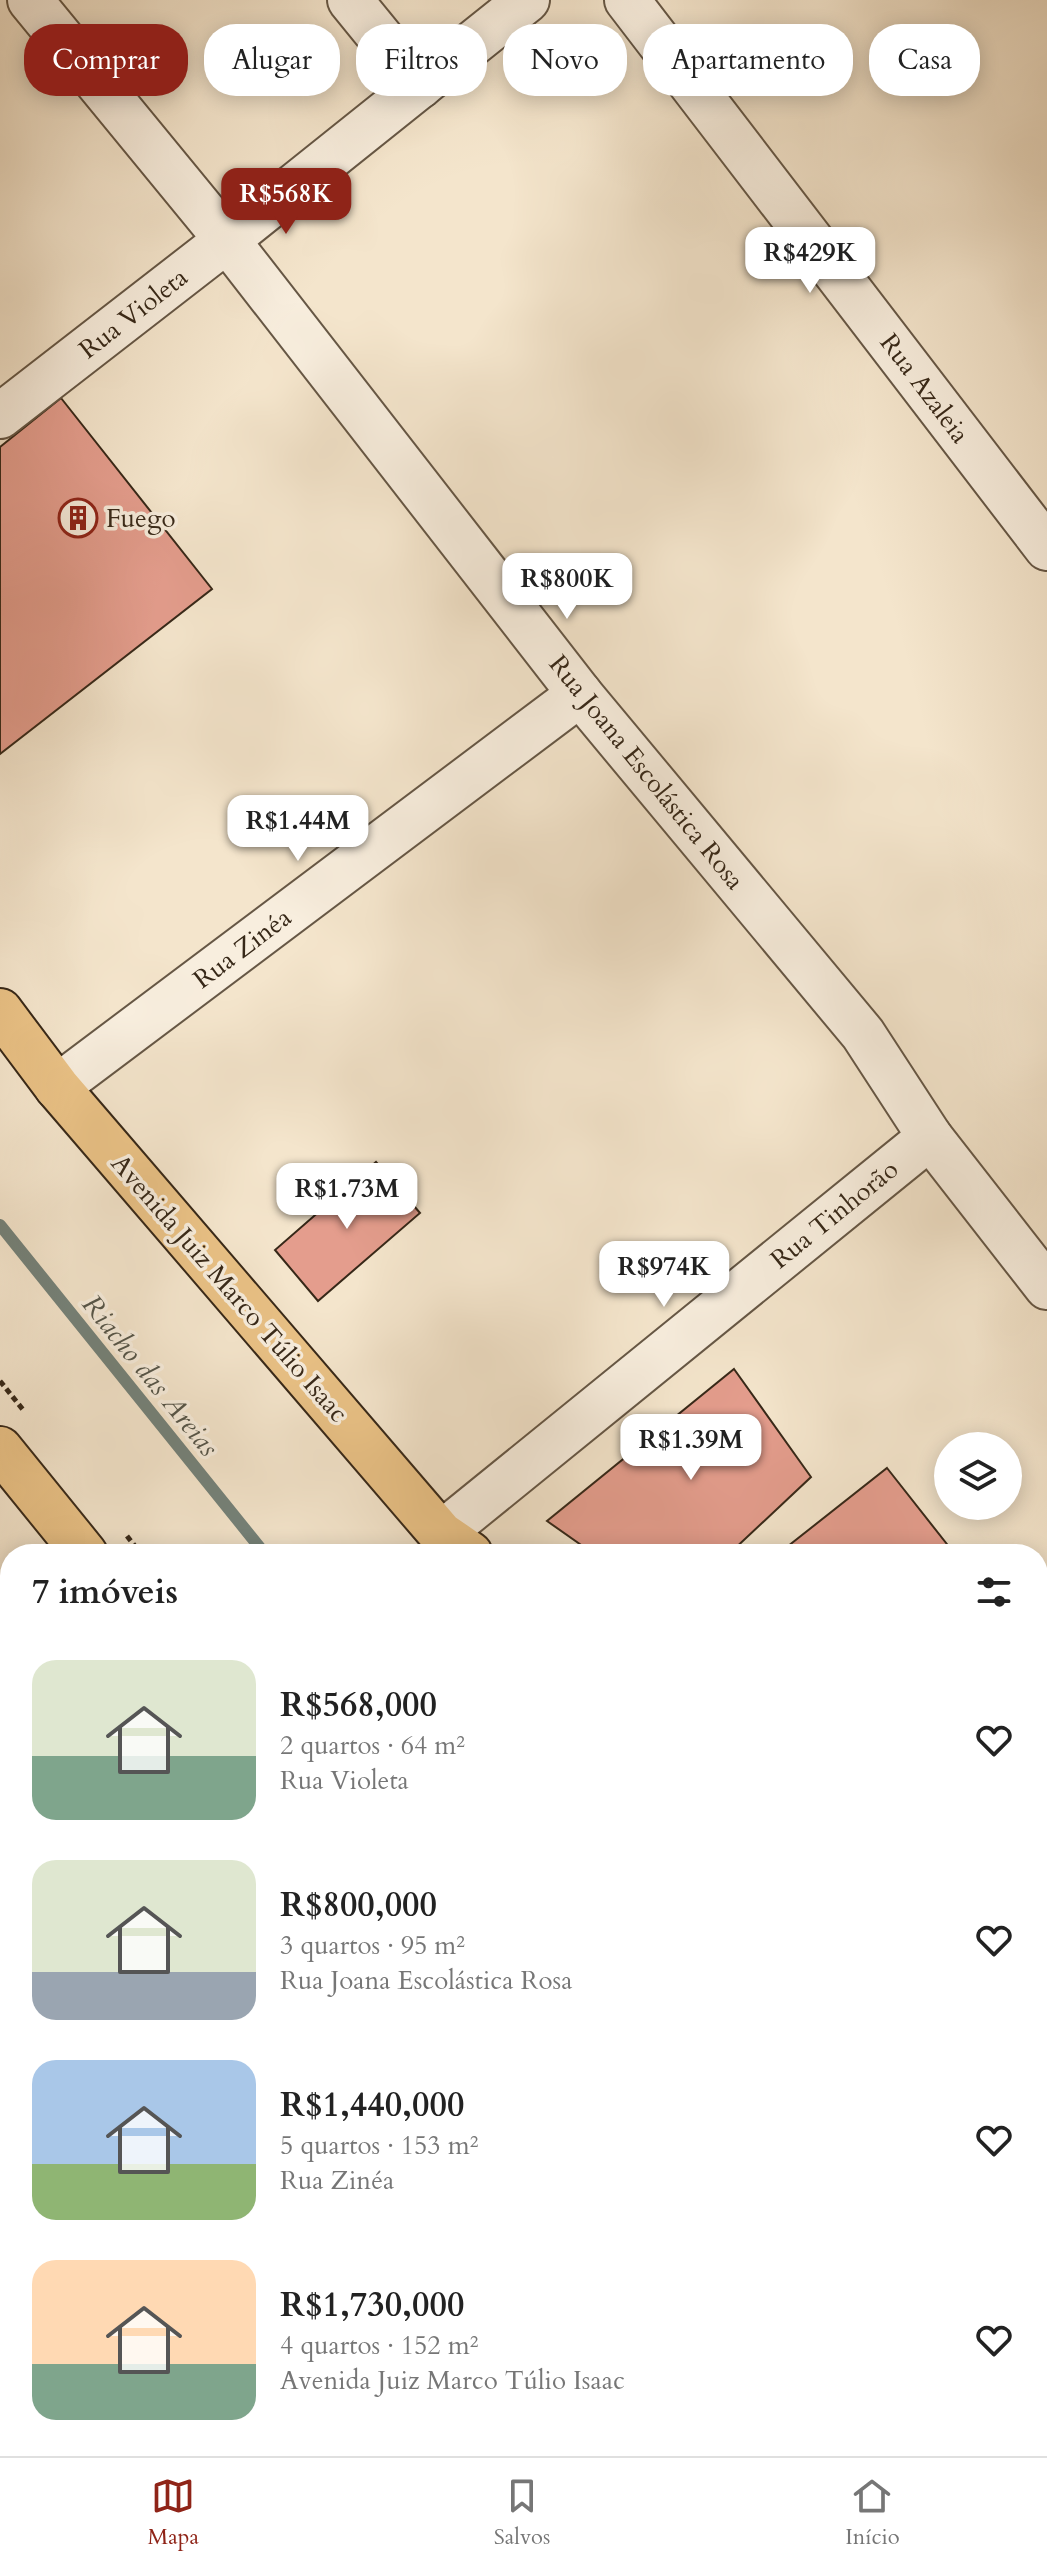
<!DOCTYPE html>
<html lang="pt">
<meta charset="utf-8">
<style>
:root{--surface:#fff;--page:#f6f6f6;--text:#222;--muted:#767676;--line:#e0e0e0;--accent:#8f2418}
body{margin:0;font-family:Cardo,serif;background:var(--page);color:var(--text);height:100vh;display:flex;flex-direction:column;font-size:30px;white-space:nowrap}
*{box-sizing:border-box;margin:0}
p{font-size:26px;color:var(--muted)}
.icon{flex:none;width:44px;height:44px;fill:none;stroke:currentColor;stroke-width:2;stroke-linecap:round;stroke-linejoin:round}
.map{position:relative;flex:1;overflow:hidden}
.panel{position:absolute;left:0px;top:1544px;width:1048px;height:912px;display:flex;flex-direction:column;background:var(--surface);border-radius:32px 32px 0 0;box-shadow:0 4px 20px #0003}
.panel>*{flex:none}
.guide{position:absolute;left:24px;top:24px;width:1000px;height:72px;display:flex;gap:16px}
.controls{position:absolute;left:934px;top:1432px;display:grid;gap:16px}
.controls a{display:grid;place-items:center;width:88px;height:88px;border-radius:50%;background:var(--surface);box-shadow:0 4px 20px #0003;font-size:40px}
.price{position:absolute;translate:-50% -68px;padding:0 18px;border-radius:16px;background:#fff;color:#222;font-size:26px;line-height:52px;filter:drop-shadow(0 2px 4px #0008)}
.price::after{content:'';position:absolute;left:50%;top:48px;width:24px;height:18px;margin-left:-12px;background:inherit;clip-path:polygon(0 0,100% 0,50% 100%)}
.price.on{background:var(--accent);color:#fff}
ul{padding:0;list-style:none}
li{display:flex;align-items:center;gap:24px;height:200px;padding:0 32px}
li span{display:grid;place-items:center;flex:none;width:224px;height:160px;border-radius:24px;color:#555}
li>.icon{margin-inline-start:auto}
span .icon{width:96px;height:96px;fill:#fffc;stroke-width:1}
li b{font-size:34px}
h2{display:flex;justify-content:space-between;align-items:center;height:96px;padding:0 32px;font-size:34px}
.chip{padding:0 28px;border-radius:32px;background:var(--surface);box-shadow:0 4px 20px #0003;font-size:28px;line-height:72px}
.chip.on{background:var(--accent);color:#fff}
.tab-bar{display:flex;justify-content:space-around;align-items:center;height:112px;border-top:2px solid var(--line);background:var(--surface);font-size:22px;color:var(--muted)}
.tab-bar a{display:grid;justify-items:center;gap:4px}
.tab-bar .on{color:var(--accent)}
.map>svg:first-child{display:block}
</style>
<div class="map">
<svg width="1047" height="2456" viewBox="0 0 1047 2456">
<rect width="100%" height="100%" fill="#f4e5cc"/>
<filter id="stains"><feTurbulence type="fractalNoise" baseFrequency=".0025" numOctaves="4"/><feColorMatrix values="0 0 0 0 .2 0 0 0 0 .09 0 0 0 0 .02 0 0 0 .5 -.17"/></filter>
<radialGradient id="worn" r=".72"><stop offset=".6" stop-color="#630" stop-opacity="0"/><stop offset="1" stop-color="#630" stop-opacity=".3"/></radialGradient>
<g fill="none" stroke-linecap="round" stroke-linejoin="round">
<g stroke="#74827a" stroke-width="12">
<path d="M0,1225L265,1554"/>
<path d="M1038,2134L1047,2142"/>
</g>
</g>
<g fill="#e49d8d" stroke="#372818" stroke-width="2">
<path d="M61,398L212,589L0,754V447Z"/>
<path d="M376,1162L420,1213L318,1301L275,1250Z"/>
<path d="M734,1369L811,1477L729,1554H594L547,1521Z"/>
<path d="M887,1468L950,1548L942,1554H778Z"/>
<path d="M1038,1644L1047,1653V1791L1038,1797Z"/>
<path d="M1047,1813V1901L1038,1895V1820Z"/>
<path d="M10,1970V2021L0,2010V1977Z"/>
<path d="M0,2048L10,2062V2099L0,2110Z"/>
<path d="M10,2106V2237L0,2248V2117Z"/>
<path d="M10,2246V2323L0,2314V2258Z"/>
<path d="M1038,2405L1047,2411V2456H1030L1016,2446H1038Z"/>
<path d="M146,2446H222L213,2456H157Z"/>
<path d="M252,2446H321L326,2452L322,2456H241Z"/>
</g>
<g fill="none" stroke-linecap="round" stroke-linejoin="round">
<defs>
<path id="service" d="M956,2446L970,2456"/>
<g id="minor">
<path d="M30,0L227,240L580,694L863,1034L930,1137L1047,1287"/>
<path d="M350,0L420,86"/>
<path d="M627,0L1047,548"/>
<path d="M57,1087L580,694"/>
<path d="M441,1534L930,1137"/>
<path d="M0,1892L10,1884"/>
<path d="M0,2369L10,2378"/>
<path d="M86,2446L97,2456"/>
</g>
<path id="tertiary" d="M0,416L227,240L527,0"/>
<g id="primary">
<path d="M0,1011L57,1087L441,1534L470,1554"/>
<path d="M0,1449L85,1554"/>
<path d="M1038,1952L1047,1958"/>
<path d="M1038,2322L1047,2329"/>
</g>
</defs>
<use href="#service" stroke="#665745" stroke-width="26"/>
<use href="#minor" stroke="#665745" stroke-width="48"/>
<use href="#tertiary" stroke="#665745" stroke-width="48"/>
<use href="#primary" stroke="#372818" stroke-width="48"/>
<g stroke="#372818" stroke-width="5" stroke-dasharray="6 4" stroke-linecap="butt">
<path d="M0,1381L24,1411"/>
<path d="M127,1536L141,1554"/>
<path d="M1038,2245L1047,2252"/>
</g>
<use href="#service" stroke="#f8eede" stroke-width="22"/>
<use href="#minor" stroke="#f8eede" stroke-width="44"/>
<use href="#tertiary" stroke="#f8eede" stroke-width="44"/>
<use href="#primary" stroke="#eac286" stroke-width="44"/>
</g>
<defs>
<symbol id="building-ring" viewBox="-11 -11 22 22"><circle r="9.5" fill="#f8eede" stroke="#8f2418" stroke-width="1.5"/><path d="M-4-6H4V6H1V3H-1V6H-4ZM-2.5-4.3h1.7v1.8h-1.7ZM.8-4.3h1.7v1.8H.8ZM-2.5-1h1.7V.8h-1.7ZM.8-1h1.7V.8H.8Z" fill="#8f2418"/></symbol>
</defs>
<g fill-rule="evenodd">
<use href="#building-ring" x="56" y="496" width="44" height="44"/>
</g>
<g text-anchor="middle" stroke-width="7" stroke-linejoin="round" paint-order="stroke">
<g font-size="26" fill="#372818" stroke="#f8eede">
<text transform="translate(133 313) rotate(-38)" y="9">Rua Violeta</text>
<text transform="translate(925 388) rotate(53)" y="9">Rua Azaleia</text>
<text transform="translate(647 772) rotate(51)" y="9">Rua Joana Escolástica Rosa</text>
<text transform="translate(242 948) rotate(-37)" y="9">Rua Zinéa</text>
<text transform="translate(834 1214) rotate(-39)" y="9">Rua Tinhorão</text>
<text transform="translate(230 1288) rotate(49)" y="9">Avenida Juiz Marco Túlio Isaac</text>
</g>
<g font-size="26" fill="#372818" stroke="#f8eede" text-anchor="start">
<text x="106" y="527">Fuego</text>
</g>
<g font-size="28" font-style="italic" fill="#555549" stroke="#f8eede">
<text transform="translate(151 1375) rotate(51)" y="10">Riacho das Areias</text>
</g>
</g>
<rect width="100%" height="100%" filter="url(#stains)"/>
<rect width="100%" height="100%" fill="url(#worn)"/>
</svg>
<div class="controls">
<a><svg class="icon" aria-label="layers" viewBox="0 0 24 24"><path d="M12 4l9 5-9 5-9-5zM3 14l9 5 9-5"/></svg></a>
</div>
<b class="price on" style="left:286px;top:236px">R$568K</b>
<b class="price" style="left:810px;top:295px">R$429K</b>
<b class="price" style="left:567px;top:621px">R$800K</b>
<b class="price" style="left:298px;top:863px">R$1.44M</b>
<b class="price" style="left:347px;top:1231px">R$1.73M</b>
<b class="price" style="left:664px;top:1309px">R$974K</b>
<b class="price" style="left:691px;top:1482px">R$1.39M</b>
<div class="guide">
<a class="chip on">Comprar</a>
<a class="chip">Alugar</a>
<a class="chip">Filtros</a>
<a class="chip">Novo</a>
<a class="chip">Apartamento</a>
<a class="chip">Casa</a>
</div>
<section class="panel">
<h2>7 imóveis<svg class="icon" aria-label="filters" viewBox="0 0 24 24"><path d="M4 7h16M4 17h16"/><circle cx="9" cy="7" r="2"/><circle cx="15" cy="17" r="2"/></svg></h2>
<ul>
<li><span style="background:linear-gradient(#dfe7d0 60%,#7fa58c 0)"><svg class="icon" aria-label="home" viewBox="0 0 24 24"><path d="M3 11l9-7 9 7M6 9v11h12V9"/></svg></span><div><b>R$568,000</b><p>2 quartos · 64 m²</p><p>Rua Violeta</p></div><svg class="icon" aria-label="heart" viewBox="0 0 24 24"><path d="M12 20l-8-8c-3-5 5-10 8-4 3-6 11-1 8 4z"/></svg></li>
<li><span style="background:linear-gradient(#dfe7d0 70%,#9aa5b1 0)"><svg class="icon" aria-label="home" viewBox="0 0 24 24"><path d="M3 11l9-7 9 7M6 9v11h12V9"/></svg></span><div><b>R$800,000</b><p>3 quartos · 95 m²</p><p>Rua Joana Escolástica Rosa</p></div><svg class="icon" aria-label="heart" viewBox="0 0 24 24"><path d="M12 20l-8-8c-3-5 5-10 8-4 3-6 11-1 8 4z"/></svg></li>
<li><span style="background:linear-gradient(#a9c7e8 65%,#8fb573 0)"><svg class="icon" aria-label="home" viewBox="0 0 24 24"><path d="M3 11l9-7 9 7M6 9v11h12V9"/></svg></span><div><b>R$1,440,000</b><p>5 quartos · 153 m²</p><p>Rua Zinéa</p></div><svg class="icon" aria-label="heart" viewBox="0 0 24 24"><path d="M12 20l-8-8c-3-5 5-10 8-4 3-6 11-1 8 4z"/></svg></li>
<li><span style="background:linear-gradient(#ffd9b3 65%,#7fa58c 0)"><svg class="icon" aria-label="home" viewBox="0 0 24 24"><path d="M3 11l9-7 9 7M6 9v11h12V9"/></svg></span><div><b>R$1,730,000</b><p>4 quartos · 152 m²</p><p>Avenida Juiz Marco Túlio Isaac</p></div><svg class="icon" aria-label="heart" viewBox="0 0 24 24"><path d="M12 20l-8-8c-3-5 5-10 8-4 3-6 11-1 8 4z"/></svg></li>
</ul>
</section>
</div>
<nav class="tab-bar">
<a class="on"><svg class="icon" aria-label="map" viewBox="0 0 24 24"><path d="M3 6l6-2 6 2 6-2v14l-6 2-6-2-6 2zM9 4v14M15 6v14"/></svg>Mapa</a>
<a><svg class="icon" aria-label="saved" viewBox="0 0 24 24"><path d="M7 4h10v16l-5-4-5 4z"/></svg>Salvos</a>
<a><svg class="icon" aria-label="home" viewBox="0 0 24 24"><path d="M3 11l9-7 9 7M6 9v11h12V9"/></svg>Início</a>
</nav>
